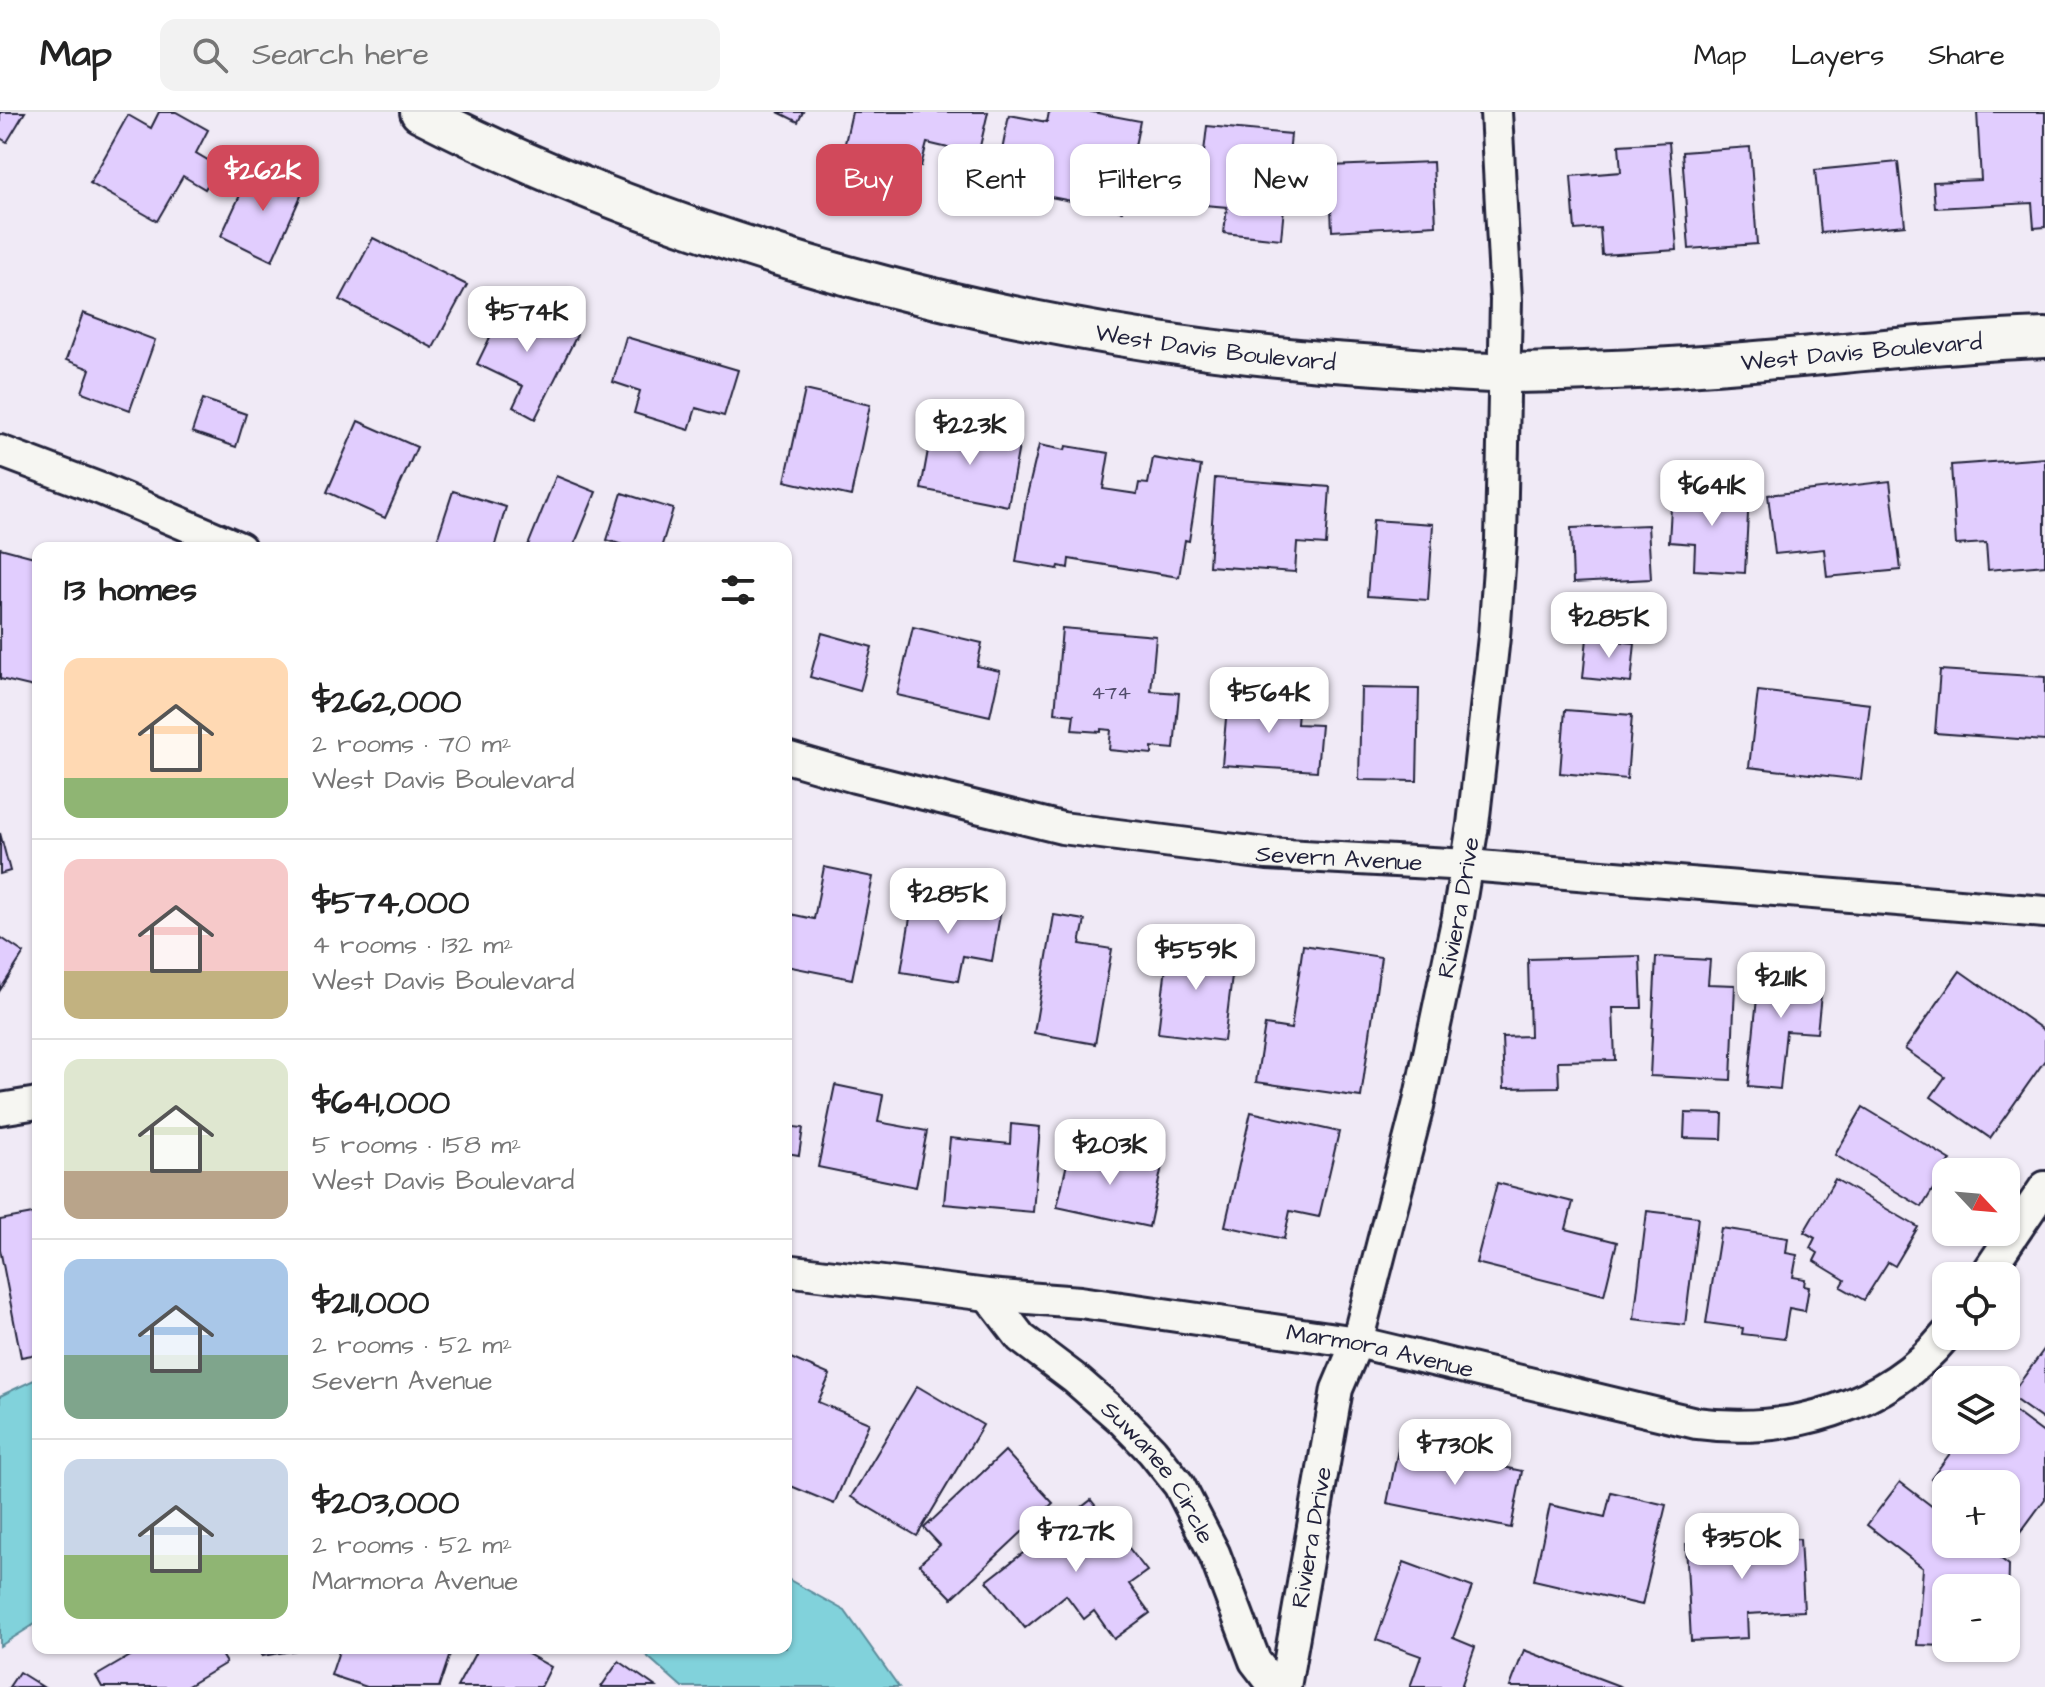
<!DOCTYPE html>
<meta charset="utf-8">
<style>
:root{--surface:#fff;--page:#f2f2f2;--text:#222;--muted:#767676;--line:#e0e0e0;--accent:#d1495b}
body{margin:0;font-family:"Architects Daughter",sans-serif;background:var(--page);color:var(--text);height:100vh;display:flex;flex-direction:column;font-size:30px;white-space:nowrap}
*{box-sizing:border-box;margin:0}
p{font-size:26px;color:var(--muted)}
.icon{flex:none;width:44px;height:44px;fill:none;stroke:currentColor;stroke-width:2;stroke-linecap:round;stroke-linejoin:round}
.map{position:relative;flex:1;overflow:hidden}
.panel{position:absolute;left:32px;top:430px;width:760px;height:1112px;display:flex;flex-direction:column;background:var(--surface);border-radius:16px;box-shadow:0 2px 6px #0004}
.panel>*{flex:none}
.guide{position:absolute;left:816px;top:32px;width:760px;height:72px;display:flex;gap:16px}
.needle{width:52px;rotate:116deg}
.buttons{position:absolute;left:1932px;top:1046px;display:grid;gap:16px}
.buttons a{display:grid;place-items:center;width:88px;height:88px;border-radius:16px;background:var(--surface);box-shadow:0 2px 6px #0004;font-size:40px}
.price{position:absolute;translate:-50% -68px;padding:0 18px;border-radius:16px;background:#fff;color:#222;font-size:26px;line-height:52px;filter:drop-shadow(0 2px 4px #0008)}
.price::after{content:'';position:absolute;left:50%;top:48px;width:24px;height:18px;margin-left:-12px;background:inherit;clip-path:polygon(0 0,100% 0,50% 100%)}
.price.selected{background:var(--accent);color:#fff}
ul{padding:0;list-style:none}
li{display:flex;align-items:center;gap:24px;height:200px;padding:0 32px}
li+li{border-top:2px solid var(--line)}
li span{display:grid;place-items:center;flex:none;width:224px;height:160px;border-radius:16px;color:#555}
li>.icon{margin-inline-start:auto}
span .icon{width:96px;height:96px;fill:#fffc;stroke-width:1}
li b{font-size:34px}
h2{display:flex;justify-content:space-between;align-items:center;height:96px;padding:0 32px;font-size:34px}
.pill{padding:0 28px;border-radius:16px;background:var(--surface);box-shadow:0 2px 6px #0004;font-size:28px;line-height:72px}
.pill.selected{background:var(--accent);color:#fff}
header{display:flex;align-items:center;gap:48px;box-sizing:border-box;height:112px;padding:0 40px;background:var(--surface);border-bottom:2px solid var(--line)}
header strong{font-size:38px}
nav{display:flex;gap:44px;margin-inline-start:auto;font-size:28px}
.search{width:560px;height:72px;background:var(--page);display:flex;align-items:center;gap:20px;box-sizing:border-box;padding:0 28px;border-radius:16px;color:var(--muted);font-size:30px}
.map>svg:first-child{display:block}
</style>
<header>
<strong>Map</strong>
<div class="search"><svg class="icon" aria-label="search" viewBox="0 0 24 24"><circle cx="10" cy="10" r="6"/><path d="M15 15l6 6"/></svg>Search here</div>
<nav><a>Map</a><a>Layers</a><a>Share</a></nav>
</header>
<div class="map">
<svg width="2045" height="1575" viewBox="0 0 2045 1575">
<rect width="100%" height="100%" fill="#f0eaf6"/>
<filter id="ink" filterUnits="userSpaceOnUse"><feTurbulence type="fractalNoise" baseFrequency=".0125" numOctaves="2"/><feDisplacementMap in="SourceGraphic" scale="16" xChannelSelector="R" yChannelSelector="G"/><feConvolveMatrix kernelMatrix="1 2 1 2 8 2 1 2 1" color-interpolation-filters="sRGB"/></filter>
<g filter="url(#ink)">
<g fill="#81d2db" stroke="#5b8c9b" stroke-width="2">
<path d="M38,1266V1510L0,1534V1284Z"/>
<path d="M786,1466L845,1499L899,1575H682L638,1536H786Z"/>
</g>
<g fill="#e1cdfe" stroke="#22223b" stroke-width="2">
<path d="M0,0H25L7,30L0,26Z"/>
<path d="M159,0H176L208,18L196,41L218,54L205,77L183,64L157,109L90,71L128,3L151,16Z"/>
<path d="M778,0H803L798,10Z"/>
<path d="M852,0H988L978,43L927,31L921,54L843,40Z"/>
<path d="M1049,0H1092L1140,9L1122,99L995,74L1009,3L1047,10Z"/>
<path d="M1977,0H2045V115L2034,116L2032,91L1935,96L1933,70L1981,68Z"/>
<path d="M1207,14L1291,22L1281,127L1224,121L1227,95L1171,90L1176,37L1204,40Z"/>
<path d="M1669,30L1677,138L1602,143L1600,116L1575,118L1571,64L1621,60L1619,33Z"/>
<path d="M1750,35L1757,132L1689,137L1682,40Z"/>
<path d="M1433,50L1436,113L1332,119L1329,54Z"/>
<path d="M1898,50L1905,113L1821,121L1815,58Z"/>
<path d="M254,53L304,77L272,149L221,124Z"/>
<path d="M373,126L467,173L433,236L340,188Z"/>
<path d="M508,188L577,223L535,307L513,295L523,274L477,252Z"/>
<path d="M83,201L155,228L130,298L82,280L90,257L66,248Z"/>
<path d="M626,225L738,258L724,304L696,296L689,318L634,301L640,279L613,270Z"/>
<path d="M805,278L870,293L851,384L785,369Z"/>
<path d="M203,287L246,302L236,335L192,320Z"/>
<path d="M358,309L417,335L385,406L327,380Z"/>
<path d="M932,316L1019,334L1008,394L921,377Z"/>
<path d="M1039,333L1065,338L1066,334L1109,341L1103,377L1137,382L1139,371L1148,372L1153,346L1201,354L1189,429L1185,428L1179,465L1069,447L1068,456L1059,454L1058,457L1016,450L1026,387Z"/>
<path d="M2045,346V453L1988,458L1986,431L1956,433L1951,353Z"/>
<path d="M556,364L596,380L573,436H527Z"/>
<path d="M1215,366L1330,375L1326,433L1297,431L1295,460L1209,454Z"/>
<path d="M1890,369L1901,458L1827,465L1824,437L1775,442L1768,383Z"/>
<path d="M1672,378L1749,382L1745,461L1694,458L1695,432L1669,430Z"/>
<path d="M453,379L506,395L494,436H462L437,428Z"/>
<path d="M622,381L673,397L661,436H632L607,428Z"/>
<path d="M1373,408L1433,412L1428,488L1367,484Z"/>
<path d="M1648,413L1651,467L1573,471L1571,416Z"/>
<path d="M0,436L38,446V576L0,567Z"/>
<path d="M913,515L982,531L977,554L1000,559L990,604L897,583Z"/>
<path d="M1062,516L1156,524L1151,579L1179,581L1174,637L1152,635V642L1109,638L1111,618L1101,617V620L1072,618L1074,603L1055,601Z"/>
<path d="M822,521L872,535L860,579L810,565Z"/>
<path d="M1587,526L1635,531L1631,571L1583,566Z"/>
<path d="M1940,558L2045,565V629L1935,621Z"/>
<path d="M1361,576L1419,577L1417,669L1359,668Z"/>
<path d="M1758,579L1870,592L1861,668L1749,655Z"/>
<path d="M1228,583L1299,588L1297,612L1321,613L1317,659L1222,653Z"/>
<path d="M1565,598L1632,603L1627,667L1560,661Z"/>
<path d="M0,721L10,759L0,762Z"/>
<path d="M824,755L873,765L852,867L786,854V821L790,802L814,807Z"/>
<path d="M914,782L1001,797L992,849L963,844L958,869L901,860Z"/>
<path d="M1054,803L1085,808L1080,832L1112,837L1095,932L1034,921Z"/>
<path d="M0,825L24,841L0,878Z"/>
<path d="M1169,830L1235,839L1224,929L1158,921Z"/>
<path d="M1303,833L1381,845L1361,985L1256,970L1265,913L1291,917Z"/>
<path d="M1640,844L1642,896H1613L1615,948L1558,949L1559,975L1504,976L1502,925L1530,924L1528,847Z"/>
<path d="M1656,845L1710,848L1708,872L1735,873L1731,968L1650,964Z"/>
<path d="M1760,857L1823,863L1817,921L1786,919L1780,977L1748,974Z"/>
<path d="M1960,859L2045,919V948L1990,1026L1931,985L1945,965L1905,937Z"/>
<path d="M835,973L883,983L878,1010L927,1019L916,1075L818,1055Z"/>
<path d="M1863,995L1951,1048L1922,1095L1835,1043Z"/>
<path d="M1251,1000L1339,1020L1319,1105L1290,1099L1284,1127L1225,1114Z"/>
<path d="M1685,1001L1723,1002L1722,1027L1684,1026Z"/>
<path d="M1011,1012L1040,1015L1033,1100L944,1092L950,1026L1010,1032Z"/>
<path d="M786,1014L803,1016L799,1043L786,1041Z"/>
<path d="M1071,1034L1162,1054L1149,1115L1057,1095Z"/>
<path d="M1835,1067L1918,1115L1895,1154L1888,1150L1864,1188L1841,1175L1845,1168L1814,1149L1818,1141L1810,1136L1815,1126L1804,1120Z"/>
<path d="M1497,1071L1573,1090L1566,1117L1617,1130L1604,1183L1476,1151Z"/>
<path d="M1647,1099L1698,1105L1685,1213L1634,1207Z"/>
<path d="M38,1101V1242L21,1245L0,1137V1108Z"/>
<path d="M1721,1116L1788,1126L1786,1141L1797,1143L1793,1165L1805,1167L1804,1174L1809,1175L1805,1199L1789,1196L1784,1227L1742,1222L1743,1216L1706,1211Z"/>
<path d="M2045,1236V1309L2010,1284Z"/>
<path d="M786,1244L830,1263L818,1290L869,1311L834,1392L786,1372Z"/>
<path d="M917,1274L983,1313L917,1424L851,1385Z"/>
<path d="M2006,1293L2045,1322V1387L2014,1429L2006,1423V1372H1946V1379L1931,1367L1960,1328H2006Z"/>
<path d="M1399,1333L1522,1359L1511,1416L1387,1391Z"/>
<path d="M1005,1339L1053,1391L952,1486L919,1452L940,1433L924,1416Z"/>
<path d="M1900,1370L1946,1405V1432H1982L2009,1453L2007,1536L2006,1476H1946V1534L1917,1533L1923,1456L1867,1413Z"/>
<path d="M1611,1380L1666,1393L1642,1493L1534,1468L1550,1393L1605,1405Z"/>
<path d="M1091,1388L1147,1459L1129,1472L1150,1501L1114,1527L1094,1499L1084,1507L1066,1483L1025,1516L987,1469Z"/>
<path d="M1771,1403L1772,1428L1800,1427L1804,1499L1747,1502L1748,1526L1691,1529L1686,1432L1743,1429L1742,1405Z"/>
<path d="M1404,1450L1472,1475L1453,1526L1475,1535L1461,1575H1410L1421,1544L1376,1528Z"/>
<path d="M144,1536H217L226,1551L186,1575H102L96,1564Z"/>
<path d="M260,1536H308L262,1544Z"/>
<path d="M340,1536H452L439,1575H367L331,1563Z"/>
<path d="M478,1536H517L551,1555L541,1575H457Z"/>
<path d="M1524,1538L1622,1575H1510Z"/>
<path d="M619,1549L656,1575H601Z"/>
<path d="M19,1560L43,1575H9Z"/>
</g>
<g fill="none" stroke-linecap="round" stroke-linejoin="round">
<defs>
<g id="minor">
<path d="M0,339L101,377L240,436"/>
<path id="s1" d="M786,645L855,665L1062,716L1267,742L1468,753L2045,800"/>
<path d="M0,997L38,991"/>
<path id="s2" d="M786,1158L988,1183L1080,1190L1357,1230L1696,1311C1787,1323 1886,1296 1946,1223"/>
<path d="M1985,1164L2045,1075"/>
<path id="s3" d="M988,1183L1021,1226L1074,1266L1122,1308L1152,1339L1179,1373L1214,1441L1255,1549L1275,1575"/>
<path id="s4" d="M1285,1575L1337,1277L1357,1230L1418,994L1458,804L1473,713L1494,525L1501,428L1506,188L1496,0"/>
</g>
<g id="tertiary">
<path id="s5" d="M420,0C705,146 1058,234 1377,253C1421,256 1466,262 1511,261C1569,260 1628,258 1686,254C1806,247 1925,230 2045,226"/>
</g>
</defs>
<use href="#minor" stroke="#22223b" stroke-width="36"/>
<use href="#tertiary" stroke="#22223b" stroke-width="44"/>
<use href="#minor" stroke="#f6f6f2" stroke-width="30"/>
<use href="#tertiary" stroke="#f6f6f2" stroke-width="38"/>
</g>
</g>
<g text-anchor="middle" stroke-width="6" stroke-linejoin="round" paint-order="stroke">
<g font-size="20" fill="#524d6c">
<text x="1111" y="587">474</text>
</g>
<g font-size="24" fill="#22223b" stroke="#f6f6f2">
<text dy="8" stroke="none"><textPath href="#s5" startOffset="834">West Davis Boulevard</textPath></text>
<text dy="8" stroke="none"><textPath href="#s5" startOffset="1482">West Davis Boulevard</textPath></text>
<text dy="8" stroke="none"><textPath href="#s1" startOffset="564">Severn Avenue</textPath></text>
<text dy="8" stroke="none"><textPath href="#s4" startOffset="800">Riviera Drive</textPath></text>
<text dy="8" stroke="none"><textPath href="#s2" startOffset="600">Marmora Avenue</textPath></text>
<text dy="8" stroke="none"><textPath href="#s3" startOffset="248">Suwanee Circle</textPath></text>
<text dy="8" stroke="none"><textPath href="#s4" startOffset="152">Riviera Drive</textPath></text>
</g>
</g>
</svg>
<div class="buttons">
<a><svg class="needle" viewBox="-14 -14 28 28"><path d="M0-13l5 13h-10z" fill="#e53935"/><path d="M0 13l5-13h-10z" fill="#767676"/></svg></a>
<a><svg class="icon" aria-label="locate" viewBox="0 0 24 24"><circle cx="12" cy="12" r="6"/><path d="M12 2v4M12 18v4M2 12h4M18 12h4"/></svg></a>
<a><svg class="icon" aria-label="layers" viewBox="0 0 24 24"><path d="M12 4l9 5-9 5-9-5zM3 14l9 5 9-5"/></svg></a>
<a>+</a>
<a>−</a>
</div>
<b class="price selected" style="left:263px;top:101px">$262K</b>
<b class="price" style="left:527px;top:242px">$574K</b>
<b class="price" style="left:970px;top:355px">$223K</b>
<b class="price" style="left:1712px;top:416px">$641K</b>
<b class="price" style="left:1609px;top:548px">$285K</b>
<b class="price" style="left:1269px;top:623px">$564K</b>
<b class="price" style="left:948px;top:824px">$285K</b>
<b class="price" style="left:1196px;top:880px">$559K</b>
<b class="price" style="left:1781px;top:908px">$211K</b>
<b class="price" style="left:1110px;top:1075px">$203K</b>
<b class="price" style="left:1455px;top:1375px">$730K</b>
<b class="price" style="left:1076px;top:1462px">$727K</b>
<b class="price" style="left:1742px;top:1469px">$350K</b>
<div class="guide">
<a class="pill selected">Buy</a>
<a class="pill">Rent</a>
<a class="pill">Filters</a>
<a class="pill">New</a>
</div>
<section class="panel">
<h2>13 homes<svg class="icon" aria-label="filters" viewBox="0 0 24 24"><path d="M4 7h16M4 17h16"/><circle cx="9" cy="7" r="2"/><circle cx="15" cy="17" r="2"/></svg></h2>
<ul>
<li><span style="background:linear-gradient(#ffd9b3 75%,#8fb573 0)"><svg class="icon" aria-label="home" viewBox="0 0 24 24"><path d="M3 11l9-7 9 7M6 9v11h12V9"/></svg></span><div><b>$262,000</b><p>2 rooms · 70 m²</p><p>West Davis Boulevard</p></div></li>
<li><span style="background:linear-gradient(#f6c9c9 70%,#c2b280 0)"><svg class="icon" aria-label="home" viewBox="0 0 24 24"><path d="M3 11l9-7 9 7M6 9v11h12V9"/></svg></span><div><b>$574,000</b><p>4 rooms · 132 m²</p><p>West Davis Boulevard</p></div></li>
<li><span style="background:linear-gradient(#dfe7d0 70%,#b9a48a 0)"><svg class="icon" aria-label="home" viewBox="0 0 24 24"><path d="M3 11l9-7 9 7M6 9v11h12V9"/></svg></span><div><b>$641,000</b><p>5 rooms · 158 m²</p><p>West Davis Boulevard</p></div></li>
<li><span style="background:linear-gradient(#a9c7e8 60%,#7fa58c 0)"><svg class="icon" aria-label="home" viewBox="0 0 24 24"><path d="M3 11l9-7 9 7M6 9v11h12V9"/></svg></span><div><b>$211,000</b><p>2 rooms · 52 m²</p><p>Severn Avenue</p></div></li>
<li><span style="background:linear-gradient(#c9d6e8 60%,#8fb573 0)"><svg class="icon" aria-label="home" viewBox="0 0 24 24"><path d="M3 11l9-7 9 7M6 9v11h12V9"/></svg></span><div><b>$203,000</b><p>2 rooms · 52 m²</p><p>Marmora Avenue</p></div></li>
</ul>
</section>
</div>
